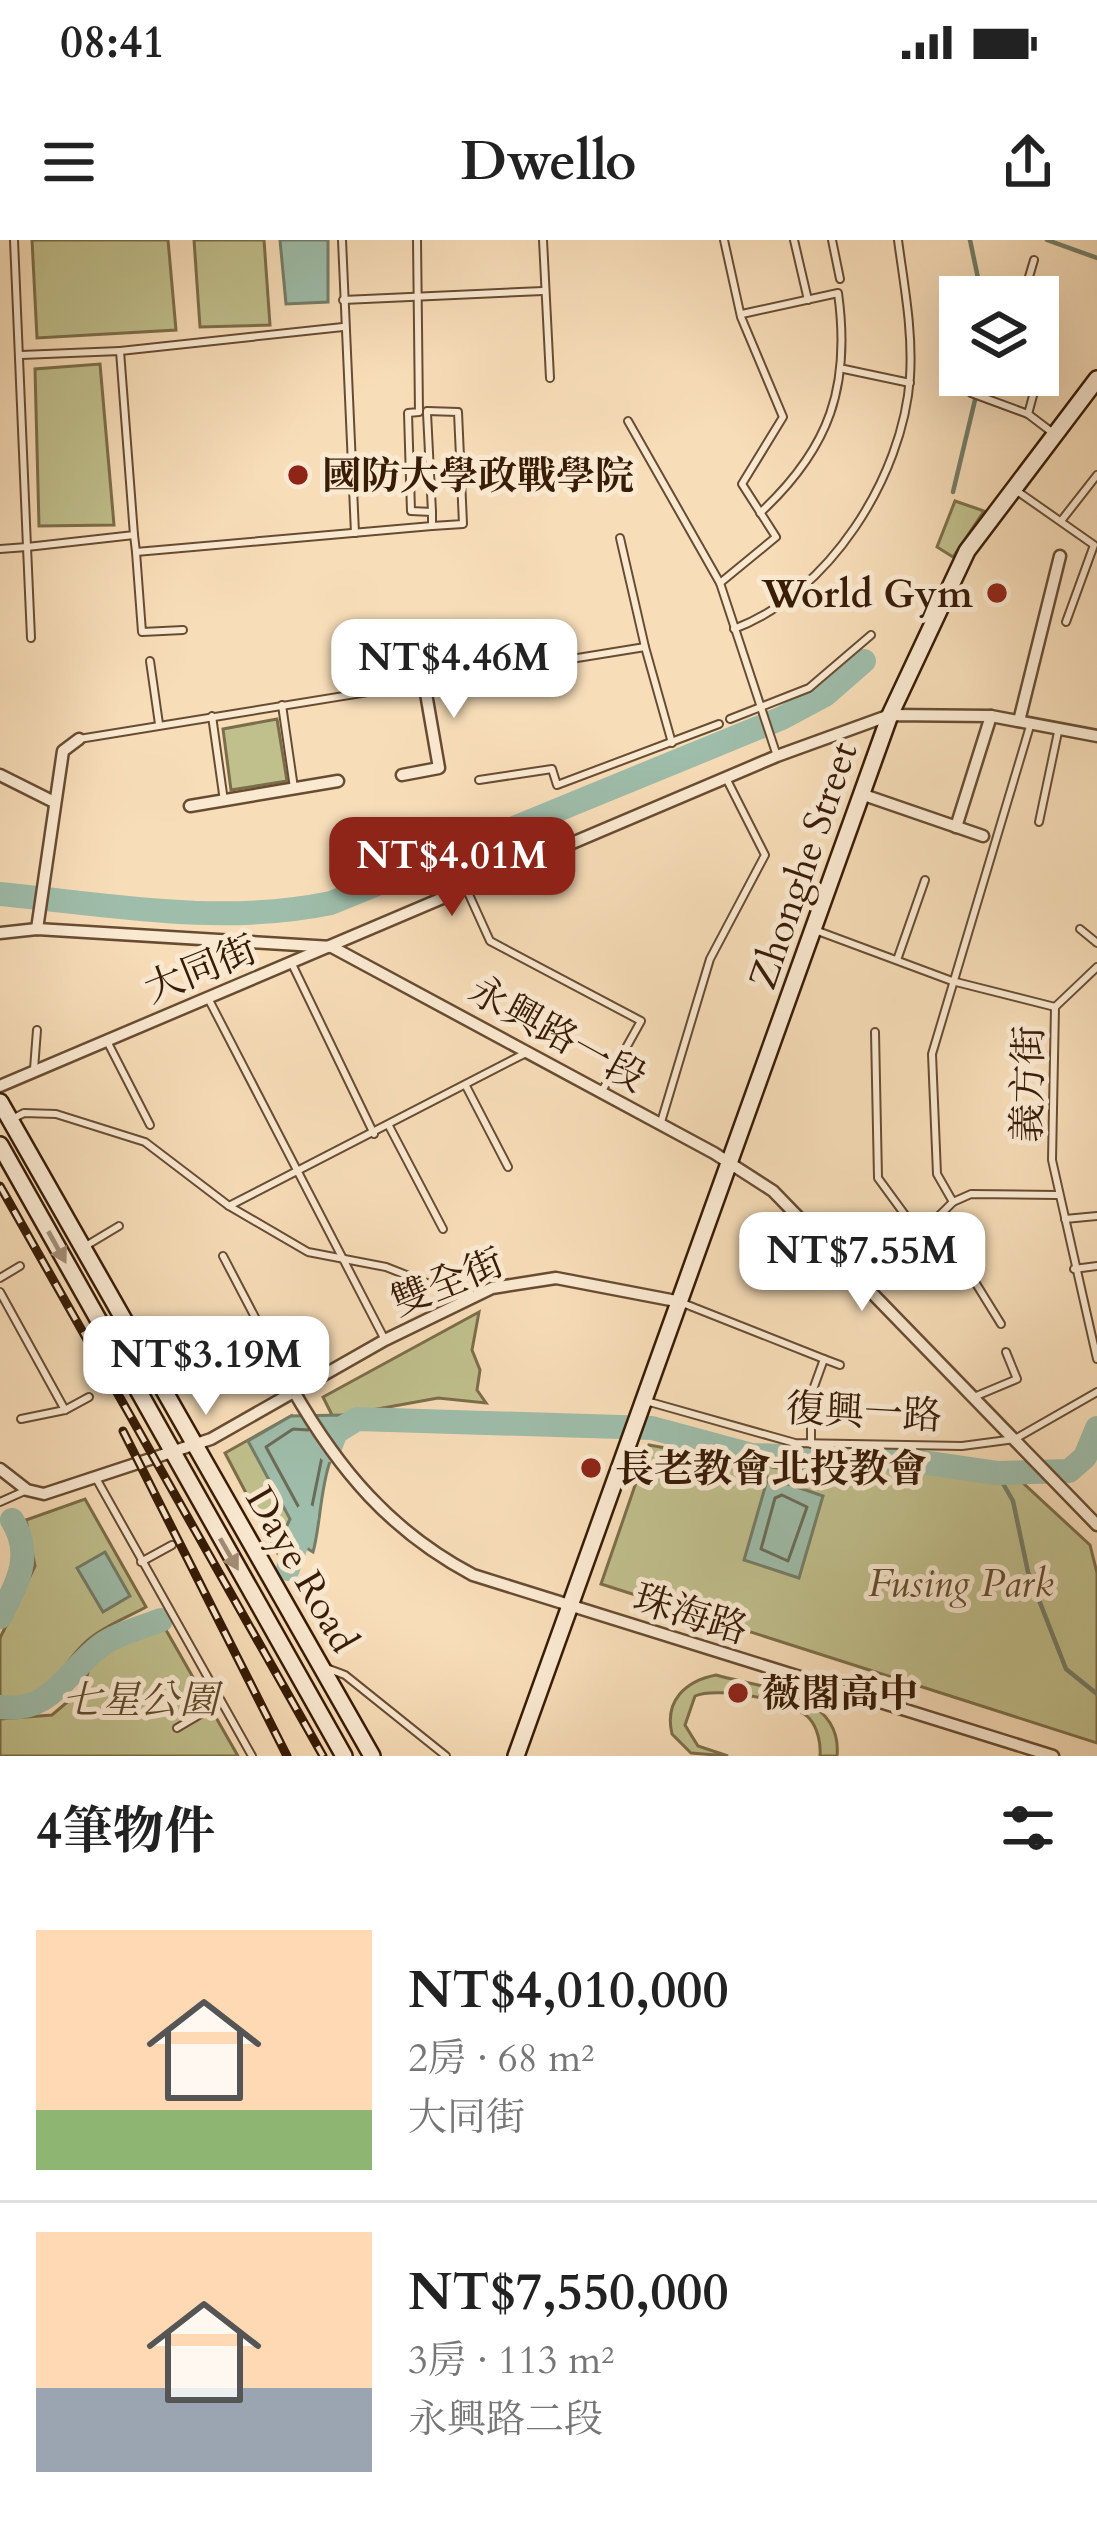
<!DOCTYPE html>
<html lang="zh-TW">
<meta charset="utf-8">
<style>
:root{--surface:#fff;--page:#f6f6f6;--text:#222;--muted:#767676;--line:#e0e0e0;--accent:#8f2418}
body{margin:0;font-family:Cardo,"Noto Serif TC",serif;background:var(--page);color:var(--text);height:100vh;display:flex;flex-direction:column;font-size:45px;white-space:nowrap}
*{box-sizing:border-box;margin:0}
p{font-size:39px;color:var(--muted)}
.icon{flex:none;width:66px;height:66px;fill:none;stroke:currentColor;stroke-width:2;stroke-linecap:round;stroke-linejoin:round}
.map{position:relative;height:1516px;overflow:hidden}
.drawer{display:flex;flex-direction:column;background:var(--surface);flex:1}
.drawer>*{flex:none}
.buttons{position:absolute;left:939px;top:36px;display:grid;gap:24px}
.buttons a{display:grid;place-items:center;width:120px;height:120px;border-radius:0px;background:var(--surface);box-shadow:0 12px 48px #0002;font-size:60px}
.price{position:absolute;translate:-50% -102px;padding:0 27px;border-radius:24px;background:#fff;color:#222;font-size:39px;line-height:78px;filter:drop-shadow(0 3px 6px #0008)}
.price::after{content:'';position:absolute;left:50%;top:72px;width:36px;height:27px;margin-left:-18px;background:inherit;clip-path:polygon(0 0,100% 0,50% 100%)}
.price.current{background:var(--accent);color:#fff}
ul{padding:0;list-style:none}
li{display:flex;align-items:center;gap:36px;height:300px;padding:0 36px}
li+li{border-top:3px solid var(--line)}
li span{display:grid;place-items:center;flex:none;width:336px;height:240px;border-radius:0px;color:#555}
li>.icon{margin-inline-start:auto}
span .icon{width:144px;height:144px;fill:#fffc;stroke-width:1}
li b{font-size:51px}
h2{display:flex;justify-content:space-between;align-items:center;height:144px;padding:0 36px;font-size:51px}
.status{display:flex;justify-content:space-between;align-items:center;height:84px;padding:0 60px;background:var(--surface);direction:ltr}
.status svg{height:33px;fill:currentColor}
header{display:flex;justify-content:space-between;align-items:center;height:156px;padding:0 36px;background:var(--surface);font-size:54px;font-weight:800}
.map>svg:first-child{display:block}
</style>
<div class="status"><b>08:41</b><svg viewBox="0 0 49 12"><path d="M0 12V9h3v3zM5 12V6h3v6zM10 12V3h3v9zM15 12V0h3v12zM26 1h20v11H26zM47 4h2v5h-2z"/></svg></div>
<header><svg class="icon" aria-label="menu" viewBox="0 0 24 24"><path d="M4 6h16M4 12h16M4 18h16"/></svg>Dwello<svg class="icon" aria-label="share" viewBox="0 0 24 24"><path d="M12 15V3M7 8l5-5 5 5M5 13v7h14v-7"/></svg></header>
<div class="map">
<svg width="1097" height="1516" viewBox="0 0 1097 1516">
<rect width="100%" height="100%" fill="#f7ddb8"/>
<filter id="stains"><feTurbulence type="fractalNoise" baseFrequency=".00167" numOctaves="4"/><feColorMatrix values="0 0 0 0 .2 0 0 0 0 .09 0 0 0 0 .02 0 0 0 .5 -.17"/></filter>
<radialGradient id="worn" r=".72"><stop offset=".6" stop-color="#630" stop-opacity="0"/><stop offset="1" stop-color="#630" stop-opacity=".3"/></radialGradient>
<g fill="#c0c08d" stroke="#7c6e4a" stroke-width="3">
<path d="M32,0H168L176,90L37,98Z"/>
<path d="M194,0H264L270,85L200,87Z"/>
<path d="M100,124L114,285L39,286L35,129Z"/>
<path d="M955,261L984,271L953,317L937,307Z"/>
<path d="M277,479L287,541L231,550L223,489Z"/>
<path d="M479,1072L472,1110L480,1130L477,1150L486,1163L438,1158L333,1177L323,1157Z"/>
<path d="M291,1176L290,1280L277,1312L225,1213Z"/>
<path d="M649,1205L783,1229L1010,1231L1090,1305L1097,1333V1503L601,1344Z"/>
<path d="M85,1259L146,1367C128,1377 104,1386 88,1400C52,1432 60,1460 0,1459V1398L35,1326L26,1280Z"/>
<path d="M162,1383L238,1516H0V1479L52,1475L84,1448L89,1428L102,1412Z"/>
<path d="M716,1435C762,1448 843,1453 837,1516H820C821,1504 818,1488 809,1478C792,1460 717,1446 695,1456L685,1485L698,1506L728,1516L691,1513L672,1494C664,1460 686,1441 716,1435Z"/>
</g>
<g fill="#9ebdaa" stroke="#757d68" stroke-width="3">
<path d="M280,0H328V62L286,64Z"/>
<path d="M342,1175L351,1191C319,1212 323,1278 313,1312L283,1294L290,1279L248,1201L291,1176Z"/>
<path d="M768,1237L823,1256L799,1338L744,1320Z"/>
<path d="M105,1312L130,1356L103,1372L77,1328Z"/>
</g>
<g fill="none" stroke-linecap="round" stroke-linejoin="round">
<g stroke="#6b6c58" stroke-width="3">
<path d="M308,1190L293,1189L266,1207L303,1275L311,1271L323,1212"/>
<path d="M782,1255L807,1267L788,1321L761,1309L775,1258Z"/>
</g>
<g stroke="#757d68" stroke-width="4.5">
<path d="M970,0L982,57"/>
<path d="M1047,0L1097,18"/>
<path d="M953,252L981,135"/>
<path d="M997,1233L1013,1261L1028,1332L1066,1429L1097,1454"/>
</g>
<g stroke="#9ebdaa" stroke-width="24">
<path d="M0,654C111,665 220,686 331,663L782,478L825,455L864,421"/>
<path d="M329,1210L336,1192L357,1179L652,1188L752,1215L914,1221L997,1233L1069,1231L1085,1217L1097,1188"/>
<path d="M288,1329L306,1276"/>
<path d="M0,1377C17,1344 34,1315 12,1280"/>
<path d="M0,1467C51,1474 66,1432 100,1406C116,1394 141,1388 161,1380"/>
</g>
<defs>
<g id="lane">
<path d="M342,0L355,293"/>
<path d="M543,0L550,138"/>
<path d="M794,0L808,60"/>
<path d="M832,0L840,39"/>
<path d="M1023,57L1034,20"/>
<path d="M343,60L543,51"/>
<path d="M742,74L838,53C851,146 830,208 760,273"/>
<path d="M120,111L343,87"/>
<path d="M21,115L120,111L134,295L27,307L31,398"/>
<path d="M844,129L910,143"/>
<path d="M971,153L1028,174L1053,193"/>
<path d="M427,171L458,172L463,284L432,286"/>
<path d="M427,173L432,272"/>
<path d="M1028,174L1049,97L1038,94"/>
<path d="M628,181L720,343L777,516"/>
<path d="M1017,251L1094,305L1066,382"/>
<path d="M1061,281L1097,235"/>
<path d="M134,295L136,312L432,286V272L411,271L408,173L419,172L417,0"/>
<path d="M620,298L645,407"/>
<path d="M0,309L27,307L14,0"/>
<path d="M136,312L142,392L183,390"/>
<path d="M720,343L776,297L742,244L783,177L741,77L724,0"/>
<path d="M734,389C828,354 903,238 910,137C913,91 904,45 898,0"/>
<path d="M150,421L159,484"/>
<path d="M282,465L294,548"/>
<path d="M212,476L224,561"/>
<path d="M730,479L809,448L871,395"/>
<path d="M79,499L645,407L672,503"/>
<path d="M479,540L552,529L557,545L719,484"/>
<path d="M1039,582L1058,492"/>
<path d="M466,648L490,701L641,781L602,851"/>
<path d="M1080,689L1097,703"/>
<path d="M815,690L952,741L1055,767"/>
<path d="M897,720L925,640"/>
<path d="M292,724L374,894"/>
<path d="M1097,727L1055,767L1052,920L1097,1119"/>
<path d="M209,760L385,1100"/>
<path d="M875,792L878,938L919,994"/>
<path d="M108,803L150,885"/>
<path d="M34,829L37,790"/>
<path d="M466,846L508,927"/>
<path d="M12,879L24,873L56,874L145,902L229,966L308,1012L386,1027L465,1058"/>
<path d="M661,882L710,719L765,615L726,538"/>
<path d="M389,886L443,989"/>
<path d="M953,962L937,934L932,814L1030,486"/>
<path d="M229,966L524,814"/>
<path d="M936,979L1001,1084"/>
<path d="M1065,979L1097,976"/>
<path d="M84,1007L119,986"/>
<path d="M223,1016L293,1150"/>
<path d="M1074,1029L1097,1026"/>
<path d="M0,1038L20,1026"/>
<path d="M867,1047L953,962L971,954L1057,955"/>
<path d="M0,1052L65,1170"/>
<path d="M680,1062L824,1119L811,1155V1204"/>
<path d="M824,1119L840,1125"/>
<path d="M974,1157L1017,1139L1006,1112"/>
<path d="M646,1161L795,1203L962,1206L1015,1199L1097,1152"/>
<path d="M21,1179L65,1170L89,1157"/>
<path d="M97,1240L252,1516"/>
<path d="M0,1262L27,1250"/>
<path d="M141,1322L172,1305"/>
<path d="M329,1429L345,1435L446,1516"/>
<path d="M177,1488L221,1462"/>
</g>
<g id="street">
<path d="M1019,481L1060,316"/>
<path d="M0,535L54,562"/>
<path d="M402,535L439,528L424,442"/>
<path d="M864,555L983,596"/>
<path d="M190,566L338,541"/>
<path d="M956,587L991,476"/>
<path d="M37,689L63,511L79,499"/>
<path d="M0,693L37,689L332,707L714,913L773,951L1097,1285"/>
<path d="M0,846L777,516L890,475L991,476L1097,496"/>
<path d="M293,1150C339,1230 390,1291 473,1335L1053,1516"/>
<path d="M0,1229L27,1250L44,1254L211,1199L385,1100L492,1048L556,1038L676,1061"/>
</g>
<g id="secondary">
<path d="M0,862L372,1516"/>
<path d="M0,905L344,1516"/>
<path d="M516,1516L890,475L967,311L1097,139"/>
</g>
</defs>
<use href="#lane" stroke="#684c32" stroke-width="10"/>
<use href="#street" stroke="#684c32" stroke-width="15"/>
<use href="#secondary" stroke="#381c06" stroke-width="20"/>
<use href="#lane" stroke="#fae9d1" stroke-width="6"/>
<use href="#street" stroke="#fae9d1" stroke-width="10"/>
<use href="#secondary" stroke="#fae9d1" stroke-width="15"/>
<defs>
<g id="rail">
<path d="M0,946L323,1516"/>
<path d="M123,1191L287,1516"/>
</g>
</defs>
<use href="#rail" stroke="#381c06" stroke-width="9"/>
<use href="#rail" stroke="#fae9d1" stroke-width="4.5" stroke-dasharray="14" stroke-linecap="butt"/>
</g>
<defs><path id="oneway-solid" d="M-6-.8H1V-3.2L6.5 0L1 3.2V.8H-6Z" transform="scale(3)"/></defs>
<g fill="#a38d76">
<use href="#oneway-solid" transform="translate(57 1007) rotate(61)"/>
<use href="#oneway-solid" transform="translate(229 1314) rotate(60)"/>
</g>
<g fill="#8f2418" stroke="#fae9d1" stroke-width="4.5">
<circle cx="298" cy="235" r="12"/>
<circle cx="997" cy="353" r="12"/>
<circle cx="591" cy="1228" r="12"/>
<circle cx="738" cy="1453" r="12"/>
</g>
<g text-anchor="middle" stroke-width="10" stroke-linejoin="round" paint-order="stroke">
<g font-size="39" font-weight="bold" fill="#381c06" stroke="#fae9d1" text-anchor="start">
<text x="322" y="249">國防大學政戰學院</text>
<text x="973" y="367" text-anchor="end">World Gym</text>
<text x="615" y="1242">長老教會北投教會</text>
<text x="762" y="1467">薇閣高中</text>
</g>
<g font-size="39" fill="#381c06" stroke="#fae9d1">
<text transform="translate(802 625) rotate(-71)" y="14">Zhonghe Street</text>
<text transform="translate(200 728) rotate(-22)" y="14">大同街</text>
<text transform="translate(558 793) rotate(29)" y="14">永興路一段</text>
<text transform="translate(1027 844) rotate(-89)" y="14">義方街</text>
<text transform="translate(447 1041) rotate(-22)" y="14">雙全街</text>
<text transform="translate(864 1171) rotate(3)" y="14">復興一路</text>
<text transform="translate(303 1329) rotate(60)" y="14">Daye Road</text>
<text transform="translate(691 1373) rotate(17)" y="14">珠海路</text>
</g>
<g font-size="39" font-style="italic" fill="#614d2e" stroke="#fae9d1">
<text x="961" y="1356">Fusing Park</text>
<text x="140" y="1473">七星公園</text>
</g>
</g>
<rect width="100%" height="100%" filter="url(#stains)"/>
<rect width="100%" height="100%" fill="url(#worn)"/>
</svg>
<div class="buttons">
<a><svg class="icon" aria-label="layers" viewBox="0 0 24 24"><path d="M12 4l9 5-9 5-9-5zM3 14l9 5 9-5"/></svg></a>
</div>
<b class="price" style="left:454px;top:481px">NT$4.46M</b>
<b class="price current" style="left:452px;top:679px">NT$4.01M</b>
<b class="price" style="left:862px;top:1074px">NT$7.55M</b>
<b class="price" style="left:206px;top:1178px">NT$3.19M</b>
</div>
<section class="drawer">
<h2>4筆物件<svg class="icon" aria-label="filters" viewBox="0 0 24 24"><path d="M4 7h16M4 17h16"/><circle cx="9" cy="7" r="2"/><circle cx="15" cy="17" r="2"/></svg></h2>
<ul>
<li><span style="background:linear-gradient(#ffd9b3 75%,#8fb573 0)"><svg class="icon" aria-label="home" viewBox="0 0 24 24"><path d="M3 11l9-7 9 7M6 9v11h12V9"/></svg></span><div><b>NT$4,010,000</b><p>2房 · 68 m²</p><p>大同街</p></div></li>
<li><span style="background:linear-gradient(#ffd9b3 65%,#9aa5b1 0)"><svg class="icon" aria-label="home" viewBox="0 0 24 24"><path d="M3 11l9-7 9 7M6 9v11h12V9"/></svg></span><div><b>NT$7,550,000</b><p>3房 · 113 m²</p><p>永興路二段</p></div></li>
</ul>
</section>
